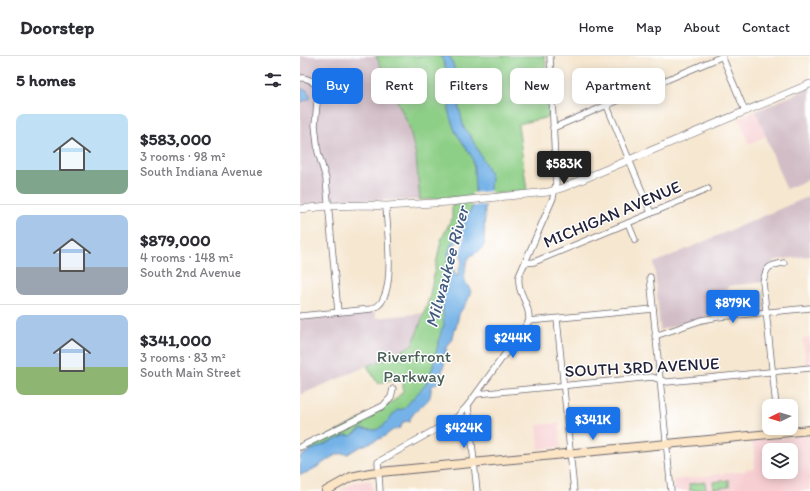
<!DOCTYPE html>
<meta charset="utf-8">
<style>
:root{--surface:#fff;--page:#f2f2f3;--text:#2b2b33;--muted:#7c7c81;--line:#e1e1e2;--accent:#1a73e8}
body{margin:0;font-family:Itim,sans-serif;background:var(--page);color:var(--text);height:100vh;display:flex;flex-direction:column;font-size:15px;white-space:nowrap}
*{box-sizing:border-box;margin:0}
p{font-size:13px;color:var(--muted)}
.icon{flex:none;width:22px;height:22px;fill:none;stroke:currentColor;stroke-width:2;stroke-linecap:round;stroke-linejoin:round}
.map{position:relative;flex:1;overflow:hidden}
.sheet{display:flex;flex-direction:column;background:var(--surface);width:300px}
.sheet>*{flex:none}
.banner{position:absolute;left:12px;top:12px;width:380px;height:36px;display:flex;gap:8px}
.needle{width:26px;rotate:265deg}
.controls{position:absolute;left:462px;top:343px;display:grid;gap:8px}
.controls a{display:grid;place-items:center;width:36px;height:36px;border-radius:8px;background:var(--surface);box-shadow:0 2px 10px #0003;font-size:20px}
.price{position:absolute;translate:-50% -34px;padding:0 9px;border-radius:4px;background:var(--accent);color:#fff;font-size:13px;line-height:26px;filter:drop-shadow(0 1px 2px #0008)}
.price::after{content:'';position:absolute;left:50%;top:24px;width:12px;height:9px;margin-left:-6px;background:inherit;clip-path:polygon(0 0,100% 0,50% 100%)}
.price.on{background:#222;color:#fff}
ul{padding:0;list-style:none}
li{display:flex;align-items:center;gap:12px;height:100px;padding:0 16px}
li+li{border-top:1px solid var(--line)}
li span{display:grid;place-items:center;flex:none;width:112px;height:80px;border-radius:8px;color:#555}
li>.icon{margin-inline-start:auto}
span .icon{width:48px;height:48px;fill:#fffc;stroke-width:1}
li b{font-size:17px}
h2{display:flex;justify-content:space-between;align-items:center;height:48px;padding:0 16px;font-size:17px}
.chip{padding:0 14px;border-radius:8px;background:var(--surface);box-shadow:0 2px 10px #0003;font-size:14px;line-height:36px}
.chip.on{background:var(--accent);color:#fff}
header{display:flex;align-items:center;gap:24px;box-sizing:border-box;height:56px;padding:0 20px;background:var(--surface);border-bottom:1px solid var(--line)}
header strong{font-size:19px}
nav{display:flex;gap:22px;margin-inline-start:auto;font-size:14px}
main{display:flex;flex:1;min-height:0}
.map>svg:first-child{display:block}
</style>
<header>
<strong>Doorstep</strong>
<nav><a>Home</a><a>Map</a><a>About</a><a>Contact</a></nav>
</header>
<main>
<section class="sheet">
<h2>5 homes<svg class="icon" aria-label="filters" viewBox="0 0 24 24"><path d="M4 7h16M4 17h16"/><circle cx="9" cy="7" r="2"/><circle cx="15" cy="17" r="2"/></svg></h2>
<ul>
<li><span style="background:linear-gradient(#bfe0f5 70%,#7fa58c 0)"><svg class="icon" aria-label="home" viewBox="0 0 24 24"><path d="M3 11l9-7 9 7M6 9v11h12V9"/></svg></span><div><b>$583,000</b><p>3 rooms · 98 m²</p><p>South Indiana Avenue</p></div></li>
<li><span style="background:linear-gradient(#a9c7e8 65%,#9aa5b1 0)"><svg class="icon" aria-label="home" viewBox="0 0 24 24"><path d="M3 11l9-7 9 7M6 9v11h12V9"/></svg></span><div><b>$879,000</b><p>4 rooms · 148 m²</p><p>South 2nd Avenue</p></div></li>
<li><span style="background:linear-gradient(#a9c7e8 65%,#8fb573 0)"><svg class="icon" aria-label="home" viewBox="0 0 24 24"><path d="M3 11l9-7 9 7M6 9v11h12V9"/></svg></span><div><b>$341,000</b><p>3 rooms · 83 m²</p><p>South Main Street</p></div></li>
</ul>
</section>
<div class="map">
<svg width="510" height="435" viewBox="0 0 510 435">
<rect width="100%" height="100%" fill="#fff"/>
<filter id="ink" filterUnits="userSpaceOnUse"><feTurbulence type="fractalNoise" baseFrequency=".025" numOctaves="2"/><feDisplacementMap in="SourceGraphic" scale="8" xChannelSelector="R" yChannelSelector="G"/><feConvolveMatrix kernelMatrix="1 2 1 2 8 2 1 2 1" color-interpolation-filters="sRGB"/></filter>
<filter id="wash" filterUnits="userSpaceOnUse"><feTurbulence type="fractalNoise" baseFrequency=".012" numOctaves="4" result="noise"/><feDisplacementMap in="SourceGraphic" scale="16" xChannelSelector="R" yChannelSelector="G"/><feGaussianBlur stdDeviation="0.9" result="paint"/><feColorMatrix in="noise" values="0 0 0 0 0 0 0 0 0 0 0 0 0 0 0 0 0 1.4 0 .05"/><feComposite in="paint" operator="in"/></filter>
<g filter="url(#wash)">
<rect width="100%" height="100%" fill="#f6e7d0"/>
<g fill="#f7cfd2" fill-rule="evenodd">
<path d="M456,55L466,80L449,88L439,62Z"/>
<path d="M510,282V309L506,310L503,283Z"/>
<path d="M259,367L261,391L239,393L237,369Z"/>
<path d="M510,379V435H374L373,424L446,415V413L455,412L453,384ZM469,394H491V416H469Z"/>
<path d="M71,424L73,435H39L55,426Z"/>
</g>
<g fill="#d2bdc6">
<path d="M0,0H76L109,70L116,100L120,144H64L0,149Z"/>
<path d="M510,32V123L486,133L456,55Z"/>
<path d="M510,140V200L476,204L464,216V226L429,230L415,243L417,258L360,274L354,207Z"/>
<path d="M75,256L76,262L124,257L113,288L93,300L67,310L0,339V263Z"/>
</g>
<g fill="#8ecf87" stroke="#587861">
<path d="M76,0H245L249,61L218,68L227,135L120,144L116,100L109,70Z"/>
<path d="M173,147L167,165L150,199L145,268L132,316L126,330L112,345L88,368L77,374L52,380L11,396L9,393L15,387L88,349L97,342L103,335V327L100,323L95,322L78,328L67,310L93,300L113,288L129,243L141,184L152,162V149Z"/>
<path d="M429,424V431L414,433L413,426Z"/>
<path d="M405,426L406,434L390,435L389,428Z"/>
</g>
<g fill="#75b2e7" stroke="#4c6a91" fill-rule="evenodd">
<path d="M141,0H150L158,23L159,51L164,72L171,81L189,115L191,122L190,134L185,151L184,189L181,194L170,200L166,208L164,224L171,235L168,244L159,258L156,272L154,273L151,285L146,293V302L141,319L142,323L138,327L132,330C130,335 132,341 127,345C120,352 113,356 109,365L103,366L100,372C89,374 91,377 83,381C71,387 59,390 48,398C36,395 27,405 17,411C12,414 6,417 0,419V401L11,394L47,379L51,380L61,373L76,374L84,369L97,354L103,353L107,349L126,328L127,322L132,314L142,272L144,271L142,240L144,234L145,212L149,201L148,197L152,186L159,178L166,161L173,151L175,133L174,112L172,101L155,75L149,58V26L146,13ZM173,173C173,182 163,187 161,195C160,198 162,202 162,204C161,210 157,215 158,220H156C151,212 151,192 157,185C161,180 168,176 173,173Z"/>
<path d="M0,33L7,34L10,39V43L0,46Z"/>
</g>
<path fill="#f6e7d0" d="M192,135L188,149L171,150L172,137Z"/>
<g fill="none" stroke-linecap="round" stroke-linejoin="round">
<path stroke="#75b2e7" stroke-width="8" d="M165,196L169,177L173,165"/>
</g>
</g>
<g filter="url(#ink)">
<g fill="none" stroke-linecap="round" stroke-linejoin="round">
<defs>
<g id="minor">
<path d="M422,0L445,55"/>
<path d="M0,22H4L10,24L17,30L18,36L15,69L18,96L26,123L38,256"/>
<path d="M307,50L351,157"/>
<path d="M253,72L423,0"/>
<path d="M328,167L335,184"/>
<path d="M225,207L234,206L328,167L408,133"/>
<path d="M350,221L371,435"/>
<path d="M0,260L71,253C76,251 81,249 83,243C94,224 87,172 86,150"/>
<path d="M257,263L274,435"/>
<path d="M229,265L353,253"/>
<path d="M355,280L402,264L418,261L510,252"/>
<path d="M177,338L352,321L367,326L510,312"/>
<path d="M168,349L177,435"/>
<path d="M476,350L463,226C466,211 469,209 484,207"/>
<path d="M0,391L83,350L91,341L93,333"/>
<path d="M80,435L78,406L156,362L168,349L229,265C230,245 217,240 219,220L253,142L256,127L250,0"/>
</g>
<path id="tertiary" d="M0,153L28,150L67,149L86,150L149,146L248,136L262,132L510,28"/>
<path id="secondary" d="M26,435L51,421L70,417L510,374"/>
</defs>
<use href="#minor" stroke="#6c676f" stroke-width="7"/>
<use href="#tertiary" stroke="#6c676f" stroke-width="8"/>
<use href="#secondary" stroke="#6c676f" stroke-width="10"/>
<use href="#minor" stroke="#fff" stroke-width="5.5"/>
<use href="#tertiary" stroke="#fff" stroke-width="7"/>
<use href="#secondary" stroke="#fce5c4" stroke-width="8"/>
</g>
</g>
<g text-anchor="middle" stroke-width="3" stroke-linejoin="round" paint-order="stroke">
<g font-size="17" fill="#22223b" stroke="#fff">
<text transform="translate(312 158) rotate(-23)" y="6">MICHIGAN AVENUE</text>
<text transform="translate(342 311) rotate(-3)" y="6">SOUTH 3RD AVENUE</text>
</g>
<g font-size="17" fill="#485f56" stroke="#fff">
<text x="114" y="306">Riverfront<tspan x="114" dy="20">Parkway</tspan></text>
</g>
<g font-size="18" font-style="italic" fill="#435c80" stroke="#fff">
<text transform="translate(147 211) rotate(-75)" y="6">Milwaukee River</text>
</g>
</g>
</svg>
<div class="controls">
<a><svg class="needle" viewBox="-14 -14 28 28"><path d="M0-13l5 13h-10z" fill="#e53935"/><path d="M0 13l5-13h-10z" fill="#7c7c81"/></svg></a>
<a><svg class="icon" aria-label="layers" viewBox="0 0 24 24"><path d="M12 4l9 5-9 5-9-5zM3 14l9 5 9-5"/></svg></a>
</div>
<b class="price on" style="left:264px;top:129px">$583K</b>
<b class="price" style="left:433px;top:268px">$879K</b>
<b class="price" style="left:213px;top:303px">$244K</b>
<b class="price" style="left:293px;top:385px">$341K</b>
<b class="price" style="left:164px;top:393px">$424K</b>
<div class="banner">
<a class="chip on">Buy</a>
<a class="chip">Rent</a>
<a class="chip">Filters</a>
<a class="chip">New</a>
<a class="chip">Apartment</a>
</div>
</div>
</main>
